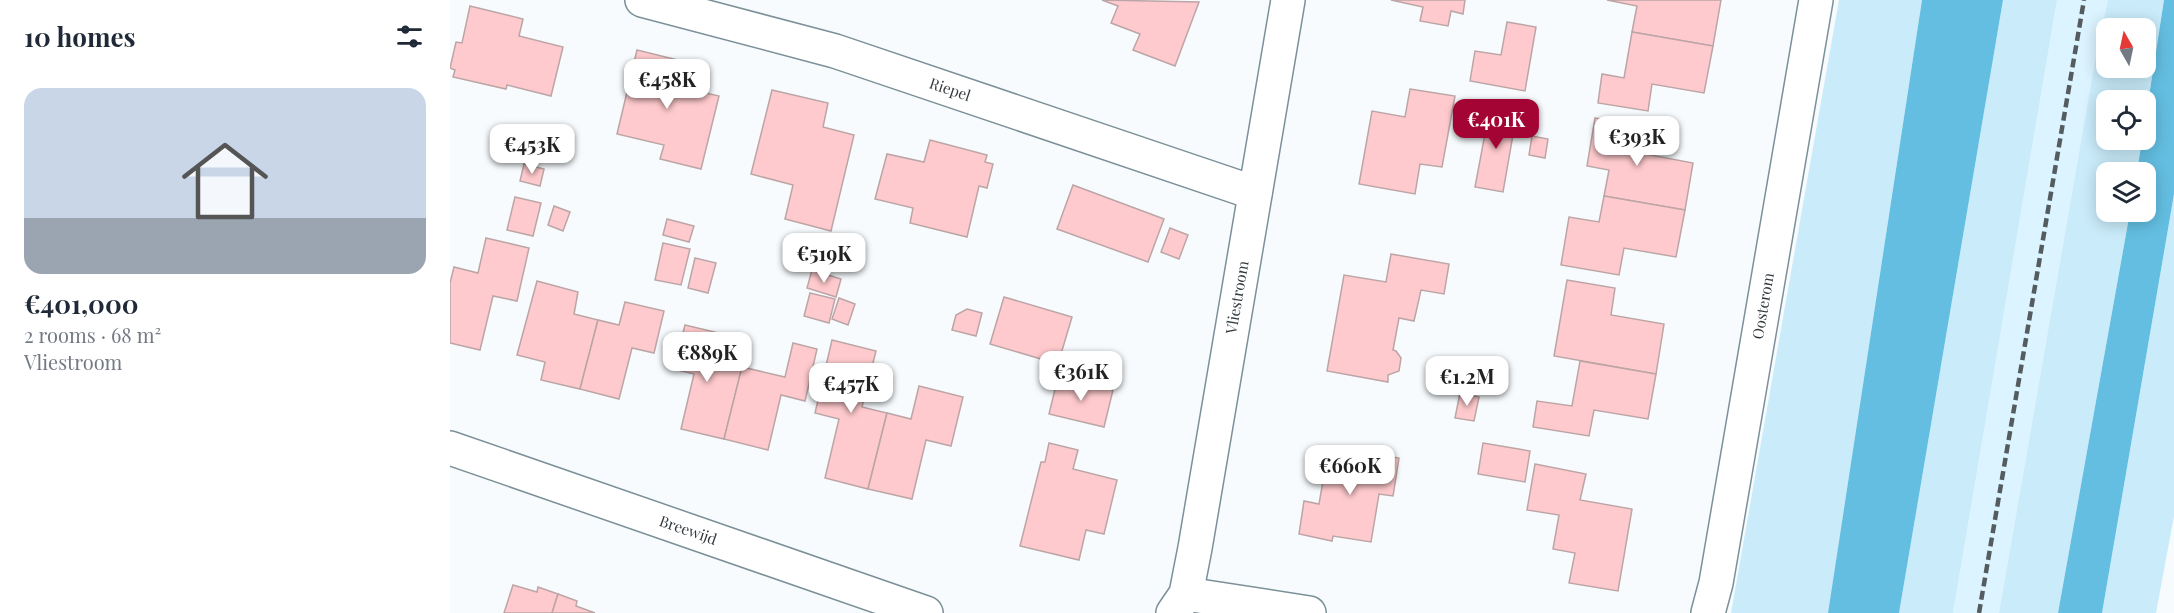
<!DOCTYPE html>
<meta charset="utf-8">
<style>
:root{--surface:#fff;--page:#f2f2f3;--text:#1f2937;--muted:#747a83;--accent:#a30434}
body{margin:0;font-family:"Playfair Display",serif;background:var(--page);color:var(--text);height:100vh;display:flex;flex-direction:column;font-size:22px;white-space:nowrap}
*{box-sizing:border-box;margin:0}
p{font-size:20px;color:var(--muted)}
.icon{flex:none;width:33px;height:33px;fill:none;stroke:currentColor;stroke-width:2;stroke-linecap:round;stroke-linejoin:round}
.map{position:relative;flex:1;overflow:hidden}
.details{display:flex;flex-direction:column;background:var(--surface);width:450px}
.details>*{flex:none}
.needle{width:39px;rotate:351deg}
.tools{position:absolute;left:1646px;top:18px;display:grid;gap:12px}
.tools a{display:grid;place-items:center;width:60px;height:60px;border-radius:12px;background:var(--surface);box-shadow:0 3px 15px #0003;font-size:30px}
.price{position:absolute;translate:-50% -51px;padding:0 14px;border-radius:12px;background:#fff;color:#222;font-size:20px;line-height:39px;filter:drop-shadow(0 2px 3px #0008)}
.price::after{content:'';position:absolute;left:50%;top:36px;width:18px;height:14px;margin-left:-9px;background:inherit;clip-path:polygon(0 0,100% 0,50% 100%)}
.price.on{background:var(--accent);color:#fff}
ul{padding:0;list-style:none}
li{display:grid;align-content:center;gap:12px;height:318px;padding:0 24px}
li span{display:grid;place-items:center;height:186px;border-radius:18px;color:#555}
li>.icon{margin-inline-start:auto}
span .icon{width:108px;height:108px;fill:#fffc;stroke-width:1}
li b{font-size:26px}
h2{display:flex;justify-content:space-between;align-items:center;height:72px;padding:0 24px;font-size:26px}
main{display:flex;flex:1;min-height:0}
.map>svg:first-child{display:block}
</style>
<main>
<section class="details">
<h2>10 homes<svg class="icon" aria-label="filters" viewBox="0 0 24 24"><path d="M4 7h16M4 17h16"/><circle cx="9" cy="7" r="2"/><circle cx="15" cy="17" r="2"/></svg></h2>
<ul>
<li><span style="background:linear-gradient(#c9d6e8 70%,#9aa5b1 0)"><svg class="icon" aria-label="home" viewBox="0 0 24 24"><path d="M3 11l9-7 9 7M6 9v11h12V9"/></svg></span><div><b>€401,000</b><p>2 rooms · 68 m²</p><p>Vliestroom</p></div></li>
</ul>
</section>
<div class="map">
<svg width="1724" height="613" viewBox="0 0 1724 613">
<rect width="100%" height="100%" fill="#f7fbfd"/>
<path fill="#dcf4ff" d="M1607,0H1658L1647,49L1549,613H1503Z"/>
<g fill="#c9ebfa" fill-rule="evenodd">
<path d="M1389,0H1472L1378,613H1281Z"/>
<path d="M1553,0H1607L1503,613H1449Z"/>
<path d="M1658,0H1714L1695,122V100H1656V140H1692L1687,172H1656V212H1680L1608,613H1549L1647,49ZM1656,28H1695V68H1656Z"/>
<path d="M1724,194V516L1706,613H1652Z"/>
</g>
<g fill="#63bee1">
<path d="M1472,0H1553L1449,613H1378Z"/>
<path d="M1714,0H1724V194L1652,613H1608L1680,212H1695V172H1687L1692,140H1695V122Z"/>
</g>
<g fill="#ffcacd" stroke="#bca5a6" stroke-width="1.5">
<path d="M652,0L749,2L725,66L683,50L690,34L661,23L668,6Z"/>
<path d="M941,0H1015L1013,14L1001,11L998,26L970,21L973,7Z"/>
<path d="M1157,0H1271L1263,46L1182,32L1187,6Z"/>
<path d="M20,6L73,19L69,36L113,47L101,96L57,85L56,89L3,77L5,70L0,68L6,42L12,43Z"/>
<path d="M1057,22L1086,27L1075,91L1020,81L1025,51L1051,55Z"/>
<path d="M1182,32L1263,46L1254,93L1202,84L1198,111L1148,103L1152,74L1174,78Z"/>
<path d="M187,50L236,62L230,87L269,96L251,169L210,159L214,145L167,134Z"/>
<path d="M960,89L1005,96L992,167L970,164L965,194L909,184L922,111L955,117Z"/>
<path d="M322,90L378,103L373,127L404,135L381,231L335,219L343,185L301,174Z"/>
<path d="M1040,107L1067,112L1053,192L1025,187Z"/>
<path d="M1145,118L1195,126L1190,153L1243,163L1235,210L1154,196L1159,170L1137,166Z"/>
<path d="M1082,136L1098,139L1095,158L1079,155Z"/>
<path d="M480,140L537,155L535,162L543,164L537,188L529,186L517,237L460,223L463,208L425,199L437,154L474,162Z"/>
<path d="M74,164L94,169L90,186L70,181Z"/>
<path d="M623,185L714,219L698,262L607,229Z"/>
<path d="M1154,196L1235,210L1226,257L1174,248L1169,275L1111,265L1119,217L1149,222Z"/>
<path d="M65,197L91,203L83,236L57,230Z"/>
<path d="M104,206L120,212L113,231L98,225Z"/>
<path d="M217,219L244,226L239,242L213,235Z"/>
<path d="M720,228L738,235L729,259L711,252Z"/>
<path d="M36,238L79,248L67,301L43,296L30,350L0,343V283L4,267L28,273Z"/>
<path d="M213,243L240,249L231,285L205,280Z"/>
<path d="M941,254L999,264L994,294L971,290L964,321L949,318L943,350L946,351L951,358L949,371L938,375V382L877,371L894,275L936,282Z"/>
<path d="M245,258L266,263L258,293L238,288Z"/>
<path d="M362,270L391,279L386,297L357,288Z"/>
<path d="M1117,280L1165,288L1161,315L1214,324L1206,374L1104,356Z"/>
<path d="M87,281L128,292L124,314L148,320L130,389L91,380L95,362L67,355Z"/>
<path d="M360,293L385,299L379,323L354,316Z"/>
<path d="M554,297L622,317L608,364L540,344Z"/>
<path d="M389,298L405,304L398,325L382,319Z"/>
<path d="M175,302L214,311L204,353L182,348L169,399L130,389L148,320L169,325Z"/>
<path d="M517,309L532,313L526,336L502,330L506,315Z"/>
<path d="M235,325L273,334L267,360L292,367L274,439L231,429L244,374L224,369Z"/>
<path d="M382,340L426,351L412,407L437,413L418,489L375,478L389,419L365,413Z"/>
<path d="M343,343L367,349L355,401L331,395L318,450L274,439L292,367L335,377Z"/>
<path d="M1130,361L1206,374L1198,419L1144,410L1139,436L1083,427L1087,401L1122,406Z"/>
<path d="M608,377L663,390L654,427L599,414Z"/>
<path d="M469,386L513,397L501,446L476,440L462,499L418,489L437,413L461,419Z"/>
<path d="M1010,393L1029,397L1024,421L1005,418Z"/>
<path d="M599,443L628,450L623,469L667,480L654,534L636,530L629,560L570,546L591,462H595Z"/>
<path d="M1033,443L1080,451L1075,482L1028,474Z"/>
<path d="M879,447L949,458L943,496L929,494L921,542L883,536L882,541L849,534L854,501L869,504Z"/>
<path d="M1085,464L1136,474L1130,500L1182,509L1168,591L1119,583L1125,553L1103,549L1109,515L1077,510Z"/>
<path d="M63,585L87,592L88,587L108,594L102,613H54Z"/>
<path d="M108,594L127,601L126,606L145,613H102Z"/>
</g>
<g fill="none" stroke-linecap="round" stroke-linejoin="round">
<defs>
<g id="minor">
<path id="s1" d="M192,0L385,51L805,193"/>
<path id="s2" d="M0,448L476,613"/>
<path d="M736,594L859,613"/>
<path id="s3" d="M723,613L736,594L745,548L838,0"/>
<path id="s4" d="M1258,613L1266,583L1366,0"/>
</g>
</defs>
<use href="#minor" stroke="#7c9099" stroke-width="36"/>
<use href="#minor" stroke="#fff" stroke-width="33"/>
<path stroke="#555c60" stroke-width="4.5" stroke-dasharray="9 4.5" stroke-linecap="butt" d="M1529,613L1634,0"/>
</g>
<g text-anchor="middle" stroke-width="4.5" stroke-linejoin="round" paint-order="stroke">
<g font-size="15" fill="#323a3e" stroke="#fff">
<text dy="5" stroke="none"><textPath href="#s1" startOffset="321">Riepel</textPath></text>
<text dy="5" stroke="none"><textPath href="#s3" startOffset="324">Vliestroom</textPath></text>
<text dy="5" stroke="none"><textPath href="#s4" startOffset="312">Oosterom</textPath></text>
<text dy="5" stroke="none"><textPath href="#s2" startOffset="252">Breewijd</textPath></text>
</g>
</g>
</svg>
<div class="tools">
<a><svg class="needle" viewBox="-14 -14 28 28"><path d="M0-13l5 13h-10z" fill="#e53935"/><path d="M0 13l5-13h-10z" fill="#747a83"/></svg></a>
<a><svg class="icon" aria-label="locate" viewBox="0 0 24 24"><circle cx="12" cy="12" r="6"/><path d="M12 2v4M12 18v4M2 12h4M18 12h4"/></svg></a>
<a><svg class="icon" aria-label="layers" viewBox="0 0 24 24"><path d="M12 4l9 5-9 5-9-5zM3 14l9 5 9-5"/></svg></a>
</div>
<b class="price" style="left:217px;top:110px">€458K</b>
<b class="price on" style="left:1046px;top:150px">€401K</b>
<b class="price" style="left:1187px;top:167px">€393K</b>
<b class="price" style="left:82px;top:175px">€453K</b>
<b class="price" style="left:374px;top:284px">€519K</b>
<b class="price" style="left:257px;top:383px">€889K</b>
<b class="price" style="left:631px;top:402px">€361K</b>
<b class="price" style="left:1017px;top:407px">€1.2M</b>
<b class="price" style="left:401px;top:414px">€457K</b>
<b class="price" style="left:900px;top:496px">€660K</b>
</div>
</main>
